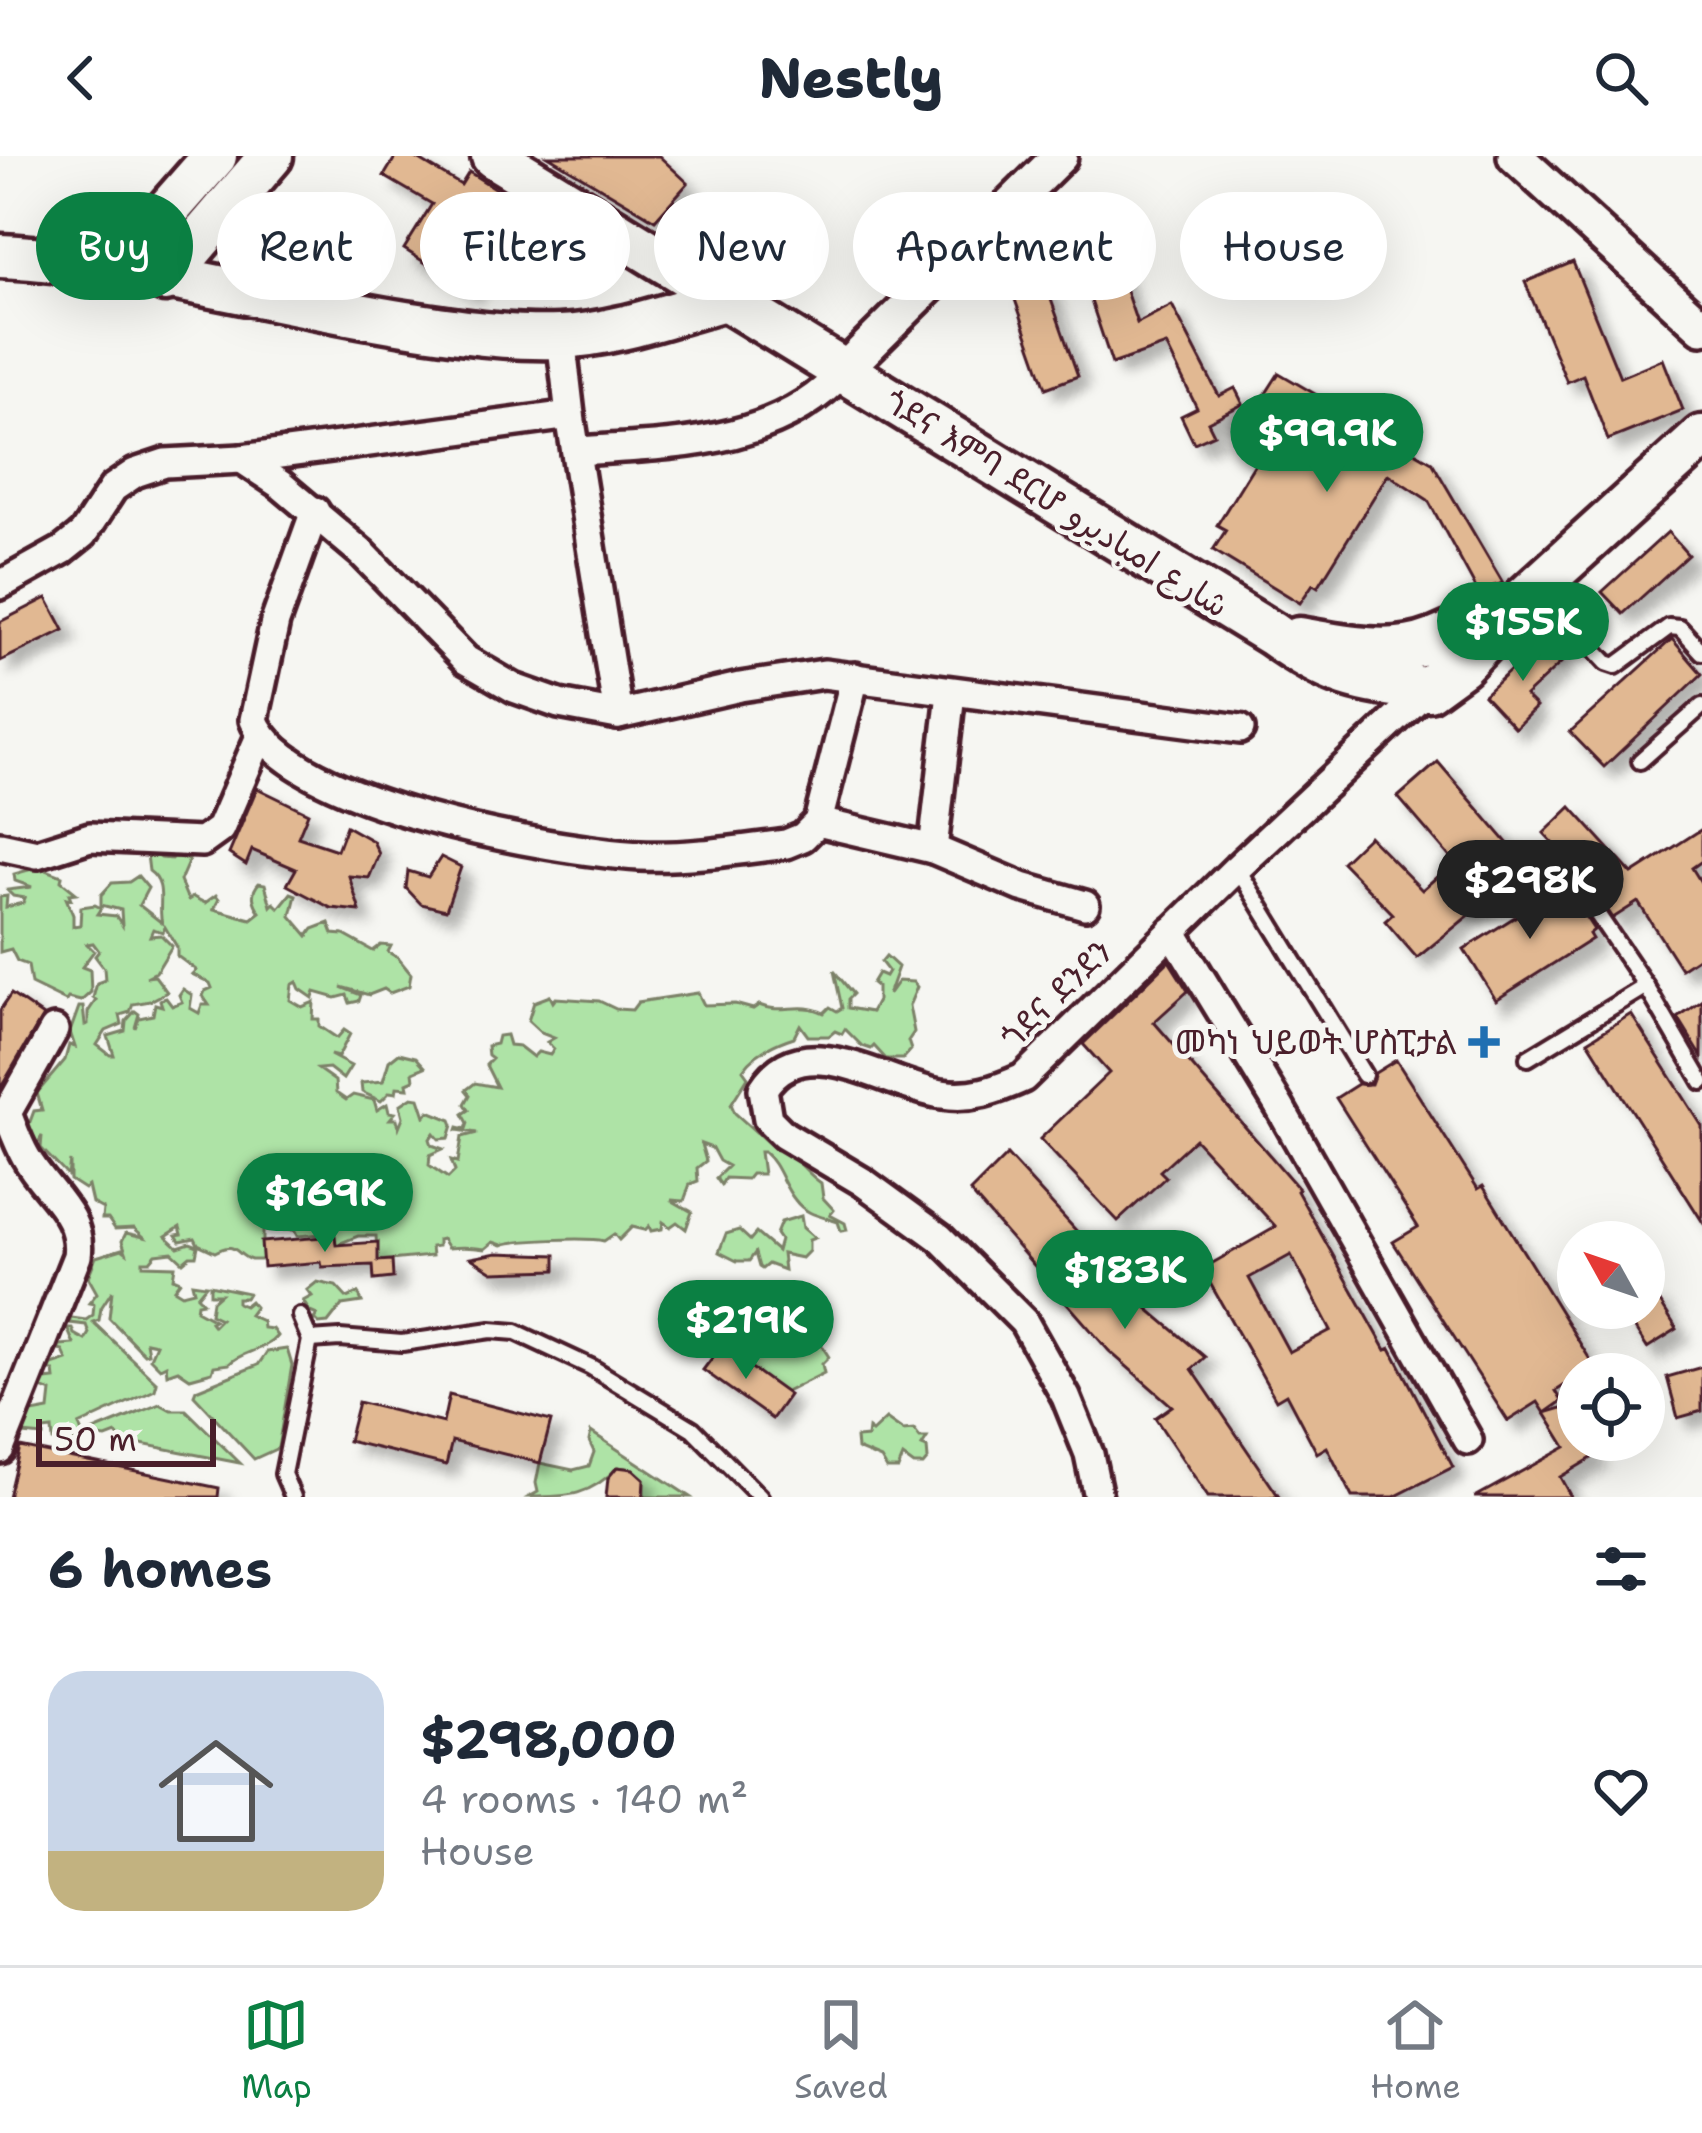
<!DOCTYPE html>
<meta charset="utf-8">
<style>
:root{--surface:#fff;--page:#f2f2f3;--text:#1f2937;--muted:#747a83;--line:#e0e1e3;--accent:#0b8043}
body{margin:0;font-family:"Shantell Sans","Playpen Sans Arabic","Noto Sans Ethiopic",sans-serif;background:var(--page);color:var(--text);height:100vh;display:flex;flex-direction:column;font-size:45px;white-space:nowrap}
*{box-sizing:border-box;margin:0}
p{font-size:39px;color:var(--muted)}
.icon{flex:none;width:66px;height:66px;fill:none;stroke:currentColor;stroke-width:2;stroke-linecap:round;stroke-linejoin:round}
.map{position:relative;height:1341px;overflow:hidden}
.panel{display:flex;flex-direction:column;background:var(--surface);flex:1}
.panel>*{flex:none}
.hud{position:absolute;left:36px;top:36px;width:1632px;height:108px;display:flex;gap:24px}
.needle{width:78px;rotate:310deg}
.tools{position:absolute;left:1557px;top:1065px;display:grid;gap:24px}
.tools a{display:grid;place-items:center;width:108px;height:108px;border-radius:50%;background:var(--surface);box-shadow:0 12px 48px #0002;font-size:60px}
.scale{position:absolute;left:36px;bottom:30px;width:180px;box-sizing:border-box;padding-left:12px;border:6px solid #4a1f2b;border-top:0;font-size:33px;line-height:42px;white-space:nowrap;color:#4a1f2b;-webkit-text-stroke:9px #f6f6f2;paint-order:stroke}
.price{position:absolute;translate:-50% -102px;padding:0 27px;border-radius:42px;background:var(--accent);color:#fff;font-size:39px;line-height:78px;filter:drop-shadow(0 3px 6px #0008)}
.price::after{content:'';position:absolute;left:50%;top:72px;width:36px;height:27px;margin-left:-18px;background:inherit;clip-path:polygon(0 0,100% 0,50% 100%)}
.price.current{background:#222;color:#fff}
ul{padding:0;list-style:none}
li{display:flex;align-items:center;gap:36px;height:300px;padding:0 48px}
li span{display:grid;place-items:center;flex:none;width:336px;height:240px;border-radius:36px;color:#555}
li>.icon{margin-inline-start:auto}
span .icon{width:144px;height:144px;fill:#fffc;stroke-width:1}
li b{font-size:51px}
h2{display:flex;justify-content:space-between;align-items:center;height:144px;padding:0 48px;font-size:51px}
.chip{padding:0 42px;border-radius:54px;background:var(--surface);box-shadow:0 12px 48px #0002;font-size:42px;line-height:108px}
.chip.current{background:var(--accent);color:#fff}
header{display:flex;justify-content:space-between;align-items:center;height:156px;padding:0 48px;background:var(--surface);font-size:54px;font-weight:800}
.tab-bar{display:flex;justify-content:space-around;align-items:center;height:168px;border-top:3px solid var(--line);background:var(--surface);font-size:33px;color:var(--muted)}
.tab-bar a{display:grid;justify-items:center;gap:6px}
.tab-bar .current{color:var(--accent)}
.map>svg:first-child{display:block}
</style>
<header><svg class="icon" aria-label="back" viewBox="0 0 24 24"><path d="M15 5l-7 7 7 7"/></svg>Nestly<svg class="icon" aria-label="search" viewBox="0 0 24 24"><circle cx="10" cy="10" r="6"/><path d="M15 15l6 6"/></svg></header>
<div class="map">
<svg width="1702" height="1341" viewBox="0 0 1702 1341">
<defs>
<filter id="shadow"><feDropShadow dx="11" dy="11" stdDeviation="6" flood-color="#0004"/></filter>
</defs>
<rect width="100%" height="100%" fill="#f6f6f2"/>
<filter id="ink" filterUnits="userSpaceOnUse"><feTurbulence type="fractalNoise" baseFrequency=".00833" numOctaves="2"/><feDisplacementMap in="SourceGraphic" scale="24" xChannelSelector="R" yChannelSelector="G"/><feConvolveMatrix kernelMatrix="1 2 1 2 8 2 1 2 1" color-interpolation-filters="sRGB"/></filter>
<g filter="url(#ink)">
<g fill="#aee3a6" stroke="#7c8168" stroke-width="3" fill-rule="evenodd">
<path d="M151,695L160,702L172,703L175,699L189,704L180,725L188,744L193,741L205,747L216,739L219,743L214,753L251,763L260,756C253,746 250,737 259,727L265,728L271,750L274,747L279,752L291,737L296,739L291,760L308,780L313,773L329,767L333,778L344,779L373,795L381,789L391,790L388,796L398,802L411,818L409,830L390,837L384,833L369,839L341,831L361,839L359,845L350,847L347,839L336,842L315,836L313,842L300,833L297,826L292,829L290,844L302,851L314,846L313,863H319V870L337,882L344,874L350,878L338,901L330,899L351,910L343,923L329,912L318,913L335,925L336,937L346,944L353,939L374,944L377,954L387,948L389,956L395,957L390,963H397L399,971L403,961L400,949L412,941L419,942L425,960L429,955L451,964L453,969L449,982L439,983L434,977L430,983L432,989L443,993L430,999L429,1009L448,1022L455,1015L451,1004L458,1006L462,981L477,977L457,974L458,971L466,973L468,967L463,958L469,954L465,948L470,939L466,934L475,927L497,931L486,909L492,903L488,900L487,890L496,888L498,880L506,879L509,889L519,890L533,901L538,896L550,899L554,893L547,886L554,882L541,877L528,865L534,846L550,840L553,846L556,842L599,845L616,853L632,854L638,846L698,837L704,849L735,848L753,853L759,849C782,859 800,845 824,857L830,851L837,855L842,852L834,815L853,838L848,843V852L871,856L877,845V831L872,827L878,817L885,820L888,815L881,806L886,800L898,811L888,839L898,825L913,826L917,831L909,850L914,876L908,885L911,894L903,903H886L874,890L871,893L862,890L845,873L842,878L835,875L829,880H808L800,869L794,881C775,887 754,898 743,914L748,921L731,948L735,957L776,994L782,993C799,1003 805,1016 821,1027L823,1042L834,1054L830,1059L845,1067L847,1074L841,1075L838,1066C821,1060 806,1059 795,1044C782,1028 779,1009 764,996H760L763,1018H751L747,1023L725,1022L721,1029L716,1022L728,1010L719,1005L712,992L701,988L706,1005L697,1012L698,1025L690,1028L684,1045L671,1044L692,1056L686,1073L677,1066L670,1071L663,1066L662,1073L651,1075L649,1070L645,1074L632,1071L619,1084L614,1078L604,1085C588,1081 514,1084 502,1089L493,1086L485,1093C473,1091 458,1091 448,1092L442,1083L438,1084V1090L431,1091L432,1100L378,1105L376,1080H358L336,1089L334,1077L297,1080L294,1074H263V1104H251C235,1099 237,1084 215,1096L198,1088L195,1082L180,1085L176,1079L182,1078L180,1071L166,1080L178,1091L190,1087L198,1090L196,1100H190L183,1106L172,1096L156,1098L150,1105H143V1109L175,1110L173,1122L180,1125L174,1133L182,1138L194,1135L192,1127L206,1129L197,1140L203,1146L197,1147L196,1154L214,1164L210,1166L213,1170L220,1163L210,1158L212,1145L220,1138H210V1129L248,1137L245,1142H237V1147L244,1150L250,1145L255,1151L249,1159L262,1165L263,1172L272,1173L277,1180C265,1195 241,1195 229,1208L214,1210L212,1216L190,1222L178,1214L167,1218L166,1209L160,1212L150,1202L156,1188L146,1186L148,1197L144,1198L109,1162L112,1135L101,1152L99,1164L93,1166L157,1227L155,1234L79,1269L83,1281L68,1288L53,1285L52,1273L43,1274V1280L23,1278L32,1257L49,1254L51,1236L42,1232L46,1224L55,1223L54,1215H49L52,1209L67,1204L63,1195L58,1194L60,1189L74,1188L67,1172H72L74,1178L85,1184L89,1177L86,1169L69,1167L71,1162L86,1164L93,1159L94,1148L89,1147L97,1137L88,1121L96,1101L122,1093L126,1096L122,1085L126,1077L144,1081L134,1072L115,1073L108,1063H102L103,1053L92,1047L88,1030L84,1033L70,1024V1005L68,1020L41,992L42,980L38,987L32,986L28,971L34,955L42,954L37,937L65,904L69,889L75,891L70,876L79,851H83L85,869L88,868V856L96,844L93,842L97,827L105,824L104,812L95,800L99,795L93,787L87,788L94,795L82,811L90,814L91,836L81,845L68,842L66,845L31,828L28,809L17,805L11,793L0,796V741L7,740L6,751L23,747L25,742L13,740L7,734L32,731L15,725L14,718L39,711L62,720L61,725L76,737L69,738L71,743L66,742L73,759V770L80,769L81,751L95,749L101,752L97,758L116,760L122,769L121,754L101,749V739L112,727L129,726L138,720L148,732L139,749L162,767C157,749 168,728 149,715L147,699ZM165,771L177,791V800L196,814L192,818L210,827L212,832L205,835L203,840L209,849H202L199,857L190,852L192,839L183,833L179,839L182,846L172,850L166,842L160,844L162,850L155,848L153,859L139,862L135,872L139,858L135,855L126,865L125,875L108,880L114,899H110L97,889L106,875L122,868L120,859L130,856L133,848L150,845L167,836L155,820L146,821L156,816L172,790L161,779L150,780L153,773L163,776Z"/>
<path d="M399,897L416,901L425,911L413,916L414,924L407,927L408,932L397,931L396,937L390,936L381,945L362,936L361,927L383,925L389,905Z"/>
<path d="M801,1060L803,1072L815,1082L809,1084V1095L802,1102L782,1098L784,1114L768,1108L762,1113L759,1111L755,1097L749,1105H737L719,1096L726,1078L739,1074L750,1084L756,1077L777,1095L780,1084L776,1078L781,1066Z"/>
<path d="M317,1126L336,1130L347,1142L358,1137L362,1146L342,1149L328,1167L319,1168L314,1163L317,1159L310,1156L303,1145L312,1140L307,1134Z"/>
<path d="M782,1169L788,1174L798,1170L802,1181L815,1179L829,1201L822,1208L824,1217L782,1238L725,1196L736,1189L759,1196L760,1190L768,1188L771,1176H779Z"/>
<path d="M287,1193L292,1209L278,1292L254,1303L194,1239L196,1234L258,1209L267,1196Z"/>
<path d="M160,1248L171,1254H186L240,1307L120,1284L116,1278L106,1282L84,1279Z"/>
<path d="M886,1263L903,1275L914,1274L920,1282H927L922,1290L927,1292L928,1303L923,1309H914L903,1301L898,1313H887L881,1303L857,1293L856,1282L867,1281L868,1273L872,1276Z"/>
<path d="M591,1276L690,1341H644V1323L633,1313L618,1311C590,1340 569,1341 529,1341L538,1336L536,1327L540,1307L573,1314L589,1310L594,1296L589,1285Z"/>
</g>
<g fill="#e1b892" stroke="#4a1f2b" stroke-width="3" fill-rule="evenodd" filter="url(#shadow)">
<path d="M396,0H413L461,29L469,16L524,51L469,135L404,93L432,48L384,20Z"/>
<path d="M548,0H659L688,27L655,64Z"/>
<path d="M1103,68L1137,167L1172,149L1219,240L1235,232L1243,248L1208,266L1214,278L1194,287L1181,260L1197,252L1166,189L1112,208L1078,106L1042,118L1078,220L1046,232L1012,135L1021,132L1010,101Z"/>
<path d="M1573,106L1620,221L1663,203L1683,254L1608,284L1583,219L1567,226L1525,126Z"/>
<path d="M1279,217L1432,306L1503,427L1478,436L1428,344L1388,318L1318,431L1313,428L1300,447L1213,394L1226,374L1217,369L1287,256L1263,242Z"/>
<path d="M1668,376L1688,399L1623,458L1602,436Z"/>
<path d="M47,442L64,474L0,505V466Z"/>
<path d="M1672,483L1702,518L1604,611L1570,576Z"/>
<path d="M1543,484L1563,505L1525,540L1536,551L1515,572L1484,539Z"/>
<path d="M1438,606L1528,711L1417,802L1385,765L1393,758L1342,706L1369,680L1422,734L1454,706L1398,641Z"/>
<path d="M257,632L308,657L298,681L337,694L346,670L373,685L379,698L369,722L349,720L360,755L331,752L287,729L296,713L252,694L246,709L229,698Z"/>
<path d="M1571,651L1632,718L1702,673V705L1692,712L1702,728V799L1681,813L1638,746L1613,762L1588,725L1580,720L1582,718L1544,677Z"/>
<path d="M441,701L461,711L446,754L421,748L406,732L408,715L428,721Z"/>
<path d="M1569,727L1570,737L1594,774L1589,778L1592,783L1496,844L1464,793Z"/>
<path d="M1169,805L1188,835L1154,866L1299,1033L1297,1035L1386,1194L1391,1192L1453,1311L1394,1341H1352L1327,1291L1317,1297L1286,1238L1276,1244L1202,1113L1276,1071L1195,983L1160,1015L1166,1021L1118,1065L1040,983L1109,917L1083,888ZM1291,1099L1331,1174L1289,1196L1249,1122Z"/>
<path d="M11,838L43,860L0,933V854Z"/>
<path d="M1702,845V901L1678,862Z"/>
<path d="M1631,858L1702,970V1065L1588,885Z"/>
<path d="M1396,904L1478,1033L1483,1030L1594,1210L1556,1235L1562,1245L1545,1257L1538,1246L1508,1265L1393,1086L1418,1071L1336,942L1358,928H1371L1375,917Z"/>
<path d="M1007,999L1147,1152L1205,1201L1192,1213L1279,1341H1208L1155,1262L1172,1250L1109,1195L970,1036Z"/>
<path d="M335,1080L336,1089L378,1086V1105L392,1104L393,1122L374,1124L373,1109L322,1111L321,1106L263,1111L261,1086Z"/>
<path d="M497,1097L556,1099V1114L493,1116L471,1102Z"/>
<path d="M1655,1138L1677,1173L1647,1192L1625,1157L1644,1152V1145Z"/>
<path d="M721,1190L789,1239L772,1263L703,1214Z"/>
<path d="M1702,1211V1255L1678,1262L1667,1221Z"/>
<path d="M449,1239L551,1265L540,1307L452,1285L446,1309L348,1285L358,1246L443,1267Z"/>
<path d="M1565,1251L1578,1271V1284H1586L1595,1300L1560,1321L1571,1341H1475L1566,1291L1545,1257Z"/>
<path d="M20,1291L219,1332L218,1341H8Z"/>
<path d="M617,1311L633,1313L644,1323L643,1341H606L608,1322Z"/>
</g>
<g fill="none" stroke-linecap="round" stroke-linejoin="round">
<defs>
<g id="service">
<path d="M1540,435L1607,507L1616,510L1669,471L1680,472L1702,496"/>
<path d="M1640,605L1702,550"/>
<path d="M1237,712L1364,919"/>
<path d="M1579,731L1646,830L1702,926"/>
<path d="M1528,902L1646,830"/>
<path d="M310,1184L340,1182L402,1187L491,1174L516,1176L591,1211L693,1273L760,1341"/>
<path d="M293,1341L283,1318L310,1184L300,1160"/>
</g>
<g id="minor">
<path d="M561,181L570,259L618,559"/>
<path d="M576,295C669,289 779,290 844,214"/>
<path d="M242,303L281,329L363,398L466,504L514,532L559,548L618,559L740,531L824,518L1240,573"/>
<path d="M315,355L275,466L254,564C286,649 556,695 640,700C688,702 738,694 786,688L803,681L818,666L855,521"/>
<path d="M0,429L63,394L83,378L113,332L135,317L165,307L242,303L570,259"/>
<path d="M818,666L933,693L1022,731L1085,749"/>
<path d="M0,690L37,698L90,681L202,686L220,673L260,580"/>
<path d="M933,693L951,537"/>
<path d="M1172,775L1279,950L1468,1284"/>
<path d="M0,1293L77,1100C83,1057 45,1036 26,1001C18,987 13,972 7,957L54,874"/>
<path d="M1098,1341L1089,1298L1066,1241L1024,1166L940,1082L863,1026L784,979L768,963L763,933C804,868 888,931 942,938C972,943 996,934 1023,922L1237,712L1428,533V525"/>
</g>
<g id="tertiary">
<path d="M1515,0L1702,171"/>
<path d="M844,214L1060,0"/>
</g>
<g id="primary">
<path d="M493,0L1272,478C1330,520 1358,526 1428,533L1461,509L1526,441L1702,281"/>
<path d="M0,100C134,106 272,146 405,167C456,175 509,183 560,181C616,179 675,156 729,142"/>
<path d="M114,115L215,0"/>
<path d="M165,124L271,0"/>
<path d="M1299,483C1342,490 1390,502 1433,485C1457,476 1480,463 1503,452"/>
</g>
</defs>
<use href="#service" stroke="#4a1f2b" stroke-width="22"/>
<use href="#minor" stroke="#4a1f2b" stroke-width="36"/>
<use href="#tertiary" stroke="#4a1f2b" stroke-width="42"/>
<use href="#primary" stroke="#4a1f2b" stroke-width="51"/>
<use href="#service" stroke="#f6f6f2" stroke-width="14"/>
<use href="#minor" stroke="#f6f6f2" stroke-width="27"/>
<use href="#tertiary" stroke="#f6f6f2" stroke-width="33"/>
<use href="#primary" stroke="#f6f6f2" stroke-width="42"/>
</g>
</g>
<path fill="#1f6fb2" stroke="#f6f6f2" stroke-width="4.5" d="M1478 868h12v12h12v12h-12v12h-12v-12h-12v-12h12z"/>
<g text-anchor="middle" stroke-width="10" stroke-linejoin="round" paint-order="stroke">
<g font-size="33" fill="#4a1f2b" stroke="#f6f6f2">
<text transform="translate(1057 347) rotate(32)" y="12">ጎደና እምባ ደርሆ شارع امباديرو</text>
<text transform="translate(1056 838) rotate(-44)" y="12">ጎደና ደንደን</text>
</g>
<g font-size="33" fill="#4a1f2b" stroke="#f6f6f2" text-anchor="end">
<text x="1457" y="898">መካነ ህይወት ሆስፒታል</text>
</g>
</g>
</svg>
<div class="tools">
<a><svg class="needle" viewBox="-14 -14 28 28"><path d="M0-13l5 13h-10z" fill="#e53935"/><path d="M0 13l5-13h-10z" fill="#747a83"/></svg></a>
<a><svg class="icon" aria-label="locate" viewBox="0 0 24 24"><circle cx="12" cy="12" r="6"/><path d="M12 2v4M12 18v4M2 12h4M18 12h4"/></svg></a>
</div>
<div class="scale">50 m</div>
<b class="price" style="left:1327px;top:339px">$99.9K</b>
<b class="price" style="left:1523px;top:528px">$155K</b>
<b class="price current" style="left:1530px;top:786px">$298K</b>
<b class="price" style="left:325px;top:1099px">$169K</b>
<b class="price" style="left:1125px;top:1176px">$183K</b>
<b class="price" style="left:746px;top:1226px">$219K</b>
<div class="hud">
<a class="chip current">Buy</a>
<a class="chip">Rent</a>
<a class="chip">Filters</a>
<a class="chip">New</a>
<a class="chip">Apartment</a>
<a class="chip">House</a>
</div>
</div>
<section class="panel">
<h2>6 homes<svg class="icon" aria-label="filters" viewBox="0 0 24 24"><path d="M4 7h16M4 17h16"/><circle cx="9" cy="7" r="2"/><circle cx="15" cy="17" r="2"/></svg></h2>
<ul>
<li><span style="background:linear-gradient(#c9d6e8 75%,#c2b280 0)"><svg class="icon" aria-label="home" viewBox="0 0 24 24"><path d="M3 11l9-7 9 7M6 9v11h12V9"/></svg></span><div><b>$298,000</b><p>4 rooms · 140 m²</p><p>House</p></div><svg class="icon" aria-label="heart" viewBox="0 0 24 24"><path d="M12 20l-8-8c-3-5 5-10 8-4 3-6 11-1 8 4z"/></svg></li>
</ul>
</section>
<nav class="tab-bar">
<a class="current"><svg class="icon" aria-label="map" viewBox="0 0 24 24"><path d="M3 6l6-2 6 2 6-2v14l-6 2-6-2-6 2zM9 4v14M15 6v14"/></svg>Map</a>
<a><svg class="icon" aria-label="saved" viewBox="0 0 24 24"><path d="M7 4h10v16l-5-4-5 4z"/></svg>Saved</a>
<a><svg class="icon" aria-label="home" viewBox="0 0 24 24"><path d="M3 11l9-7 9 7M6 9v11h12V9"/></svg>Home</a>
</nav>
